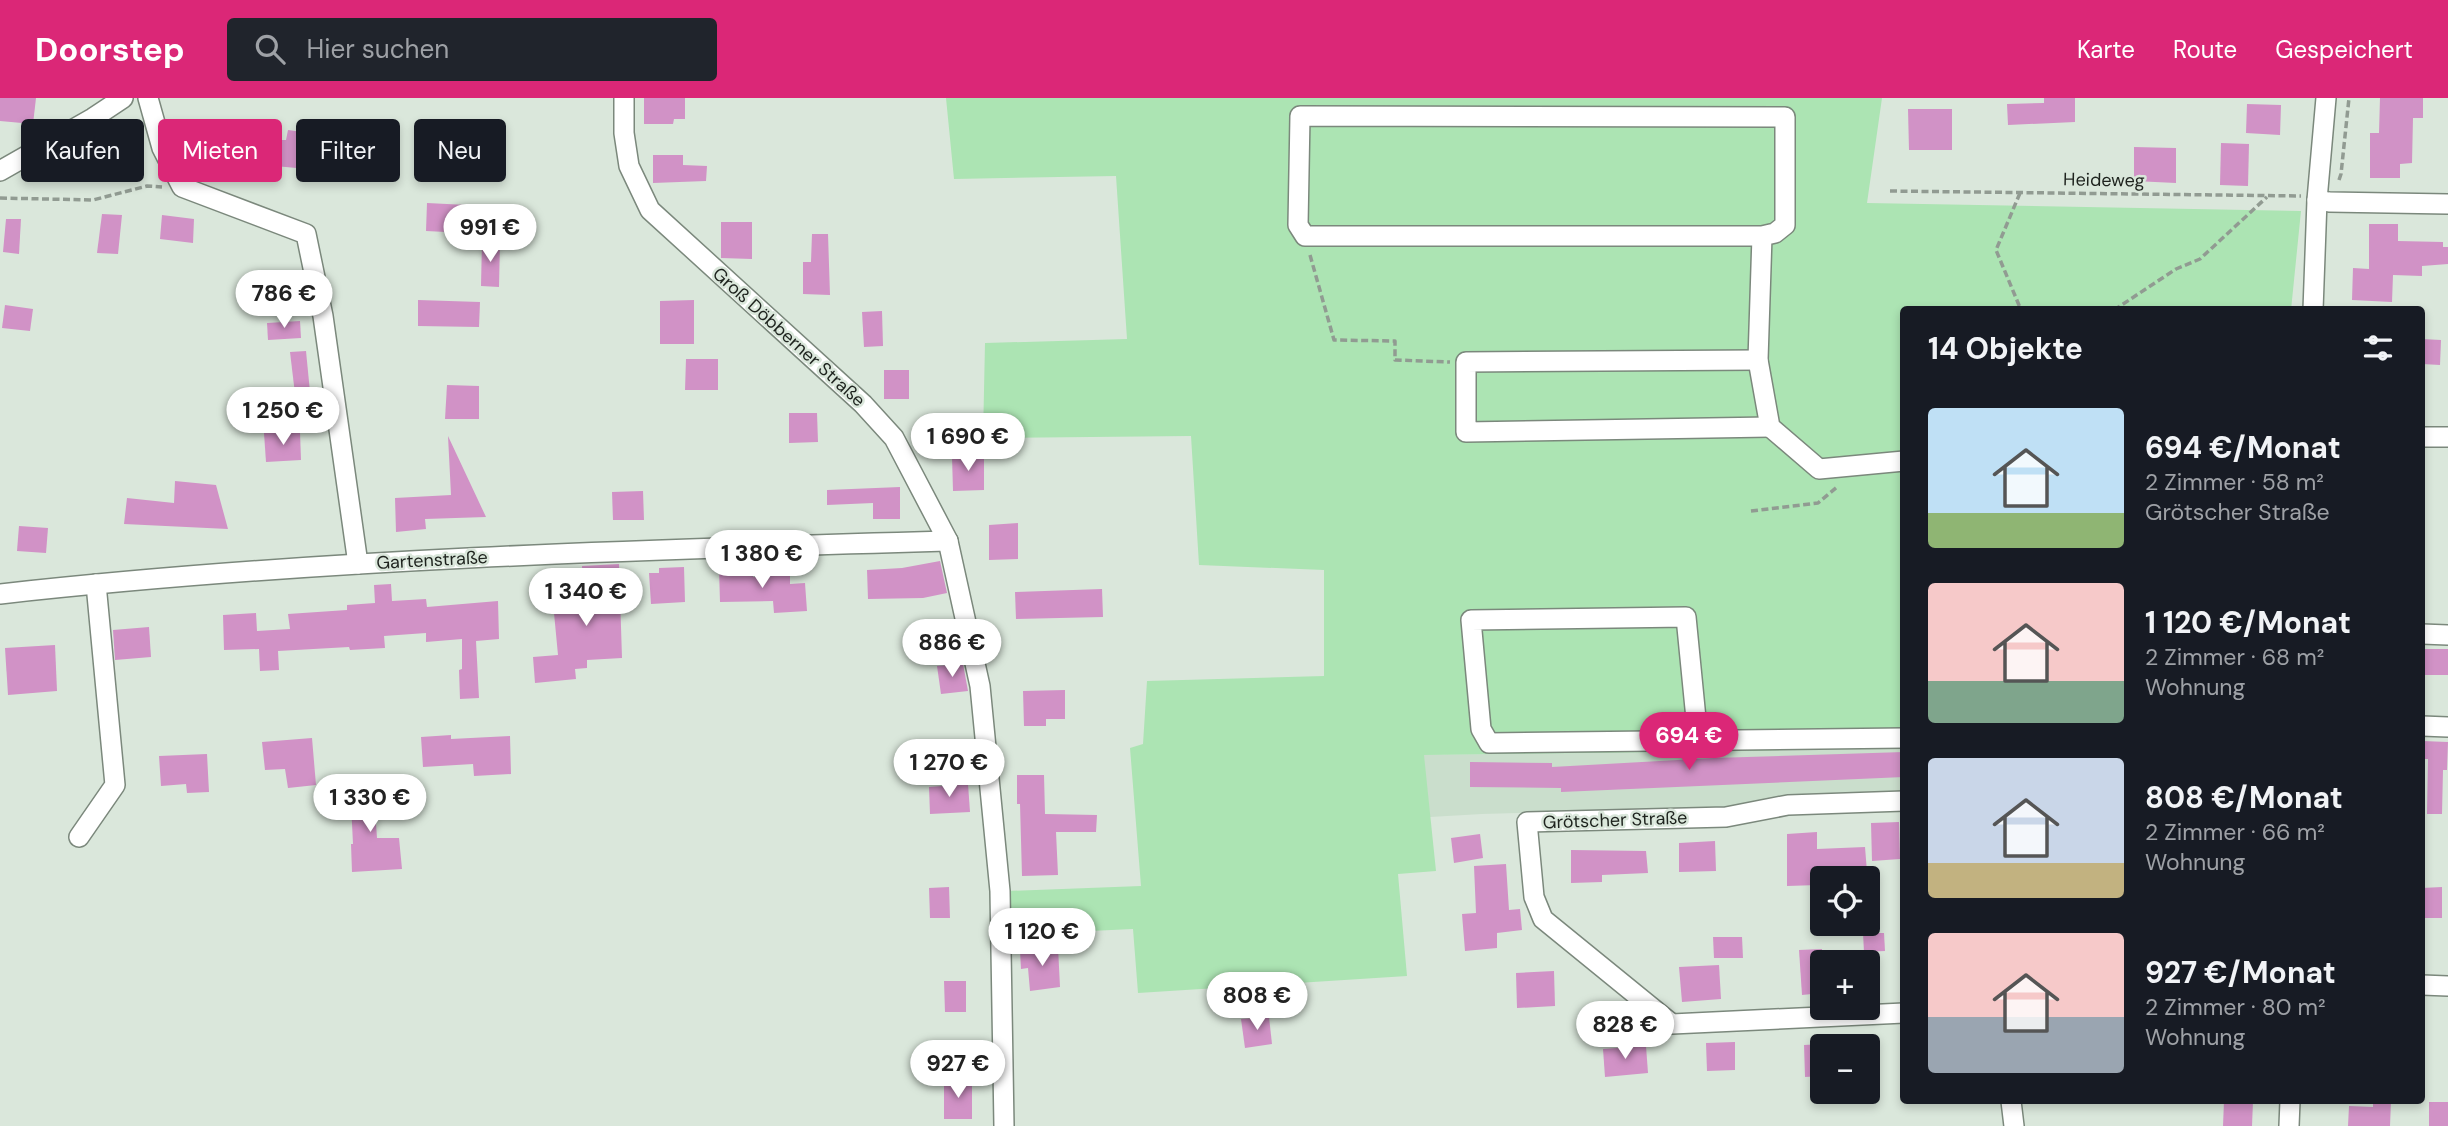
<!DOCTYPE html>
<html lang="de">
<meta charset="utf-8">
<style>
:root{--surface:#171b24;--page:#20242c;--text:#f1f3f6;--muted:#9ea1a6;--accent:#db2777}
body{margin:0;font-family:"DM Sans",sans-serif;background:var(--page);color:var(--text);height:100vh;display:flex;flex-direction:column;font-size:26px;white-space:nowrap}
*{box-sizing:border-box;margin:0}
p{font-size:23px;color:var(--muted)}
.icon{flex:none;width:38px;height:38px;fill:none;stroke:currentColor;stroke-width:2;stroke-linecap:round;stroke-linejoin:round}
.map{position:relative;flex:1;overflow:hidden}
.drawer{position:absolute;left:1900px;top:208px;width:525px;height:798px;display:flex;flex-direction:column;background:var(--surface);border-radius:7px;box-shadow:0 4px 10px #0003}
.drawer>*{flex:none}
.hud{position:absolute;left:21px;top:21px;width:665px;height:63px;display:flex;gap:14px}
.fabs{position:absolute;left:1810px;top:768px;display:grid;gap:14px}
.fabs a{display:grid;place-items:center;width:70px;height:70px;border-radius:7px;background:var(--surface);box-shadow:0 4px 10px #0003;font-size:35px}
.price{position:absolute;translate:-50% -60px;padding:0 16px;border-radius:24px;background:#fff;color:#222;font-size:23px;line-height:46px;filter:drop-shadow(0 2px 4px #0008)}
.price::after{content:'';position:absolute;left:50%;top:42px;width:21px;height:16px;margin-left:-10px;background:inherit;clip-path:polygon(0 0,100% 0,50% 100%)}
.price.current{background:var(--accent);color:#fff}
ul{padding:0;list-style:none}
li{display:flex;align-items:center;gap:21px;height:175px;padding:0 28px}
li span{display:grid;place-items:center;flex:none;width:196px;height:140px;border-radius:7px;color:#555}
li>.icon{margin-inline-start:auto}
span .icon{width:84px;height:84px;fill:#fffc;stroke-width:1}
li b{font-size:30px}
h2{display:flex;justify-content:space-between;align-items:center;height:84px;padding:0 28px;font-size:30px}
.chip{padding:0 24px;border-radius:7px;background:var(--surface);box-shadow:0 4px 10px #0003;font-size:24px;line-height:63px}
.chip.current{background:var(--accent);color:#fff}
header{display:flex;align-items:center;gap:42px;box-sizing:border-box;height:98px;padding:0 35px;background:var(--accent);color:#fff}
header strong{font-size:33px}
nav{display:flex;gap:38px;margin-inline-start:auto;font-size:24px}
.search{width:490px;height:63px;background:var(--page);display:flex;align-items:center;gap:18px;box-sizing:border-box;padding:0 24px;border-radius:7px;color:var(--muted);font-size:26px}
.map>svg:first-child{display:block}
</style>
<header>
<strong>Doorstep</strong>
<div class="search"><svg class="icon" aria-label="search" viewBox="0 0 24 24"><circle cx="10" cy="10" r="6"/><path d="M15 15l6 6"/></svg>Hier suchen</div>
<nav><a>Karte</a><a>Route</a><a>Gespeichert</a></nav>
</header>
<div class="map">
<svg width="2448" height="1028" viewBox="0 0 2448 1028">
<rect width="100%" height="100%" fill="#dae7db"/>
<path fill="#cadecc" d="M1904,648V694L1786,698L1728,709L1482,716L1430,719L1423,657L1758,653Z"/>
<path fill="#ace4b3" d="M946,0H1882L1867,105L2301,113L2291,212H1904V648L1758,653L1424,657L1436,773L1398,776L1407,878L1138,895L1133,831L1007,837V793L1141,788L1130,650L1143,646L1147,583L1324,578V472L1199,467L1191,338L983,340L985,245L1127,241L1116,78L954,81Z"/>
<path fill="#89c992" d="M114,43L120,57C95,78 90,82 57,74V59H83L100,45Z"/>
<g fill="#d192c6">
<path d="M0,0H36L33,26L0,23Z"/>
<path d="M644,0H685V21H674L673,26H644Z"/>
<path d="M2044,0H2075V24L2008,27L2007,6L2044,5Z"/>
<path d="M2380,0H2423V20H2413L2412,65L2400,66V80H2370V35H2379Z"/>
<path d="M2247,6L2281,7L2280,37L2246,35Z"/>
<path d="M1908,11H1952V52H1909Z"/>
<path d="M288,32L310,35L307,71L275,68L278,42H286Z"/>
<path d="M2221,45L2249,46L2248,88L2220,87Z"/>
<path d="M2134,49L2176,50V85L2134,83Z"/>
<path d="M653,57H683V67L707,68L706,83L653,85Z"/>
<path d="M427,105L467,107L466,135L426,133Z"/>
<path d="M102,116L122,117L118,156L97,155Z"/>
<path d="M162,117L194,121L193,145L160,141Z"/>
<path d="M6,121H21L19,156L3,154Z"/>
<path d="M721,124H752V161L721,160Z"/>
<path d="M2369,126H2398V143L2443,144V149H2448V166L2422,168V178L2393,177L2392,204L2352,202L2353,170L2369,171Z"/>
<path d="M812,136H828L830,197L803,196V164H811Z"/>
<path d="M482,143L500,144L499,189L481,188Z"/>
<path d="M418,202L480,204L479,229L418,228Z"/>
<path d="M694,202V246H660V203Z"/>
<path d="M5,207L33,211L30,233L2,230Z"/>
<path d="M882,213L883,248L864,249L862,214Z"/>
<path d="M300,223L301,240L268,242L267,225Z"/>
<path d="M2422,241L2441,242L2440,267L2422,266Z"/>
<path d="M306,253L310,294L295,296L290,254Z"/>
<path d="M686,261H718V292H685Z"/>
<rect x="884" y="272" width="25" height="29"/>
<path d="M447,287L479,288V321H445Z"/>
<path d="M789,315H817L818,344L789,345Z"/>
<path d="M300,334L301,362L266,364L264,335Z"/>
<path d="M448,338L486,419L425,421L426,431L396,434L395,400L451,397Z"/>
<path d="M984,357V392L953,393L952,358Z"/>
<path d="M175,383L216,387L228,431L124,426L127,400L174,405Z"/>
<path d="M900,389V421H873V405L827,407V392Z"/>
<path d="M643,393L644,422H613L612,394Z"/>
<path d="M1018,425V461L989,462V427Z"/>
<path d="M19,428L48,430L46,455L17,453Z"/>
<path d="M940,463L947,495L923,500L868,501L867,472L902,470Z"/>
<path d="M619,466L622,560L587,562V570L575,571L576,581L535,585L533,559L558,557L554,515L584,513L582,468Z"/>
<path d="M684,469L685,504L651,506L649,475H659V470Z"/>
<path d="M753,469V479L790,477V486L805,485L807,513L774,515L773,503L720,504L719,471Z"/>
<path d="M391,486L392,503L426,501L427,509L498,503L499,541L476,543L479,600L460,601L459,572L462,571V541L426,544V535L384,538L385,550L350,552L349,549L278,553L279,572L260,573L259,551L224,552L223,517L256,515L257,533L290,531L288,516L347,512V507L375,505L374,487Z"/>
<path d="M1102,491L1103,519L1016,521L1015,494Z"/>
<path d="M149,529L151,559L115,562L113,532Z"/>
<path d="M55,547L57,593L8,597L5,550Z"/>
<path d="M2425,551H2448V577H2424Z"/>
<path d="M963,566L968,593L941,596L937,568Z"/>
<path d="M1065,592V621H1046V628H1024L1023,593Z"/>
<path d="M451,637V641L510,638L511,676L474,678L473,666L423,669L421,639Z"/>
<path d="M312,640L316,687L288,690L285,671L265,672L262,644Z"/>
<path d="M937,641L939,679L921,680L918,643Z"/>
<path d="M2422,643L2448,644L2447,672H2443L2442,716H2427L2428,661H2422Z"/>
<path d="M1904,654V679L1561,694V690L1470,689V664L1552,665V669L1714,660Z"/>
<path d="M207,656L209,694L187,695L186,686L161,688L159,658Z"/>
<path d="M1017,677H1044L1045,716L1097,717L1096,734H1056L1058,777L1022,778L1020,706H1017Z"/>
<path d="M373,683L377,740H399L402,771L352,774L351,746H353L350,685Z"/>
<path d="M968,686L970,714L930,716L929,689Z"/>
<path d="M1899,724L1900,761L1872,763L1871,725Z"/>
<path d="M1817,734V751L1865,749L1867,774L1818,775V787L1787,788V736Z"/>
<path d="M1480,736L1483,760L1454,765L1451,740Z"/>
<path d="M1715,743L1716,773L1679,774V745Z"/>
<path d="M1571,752L1646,753L1648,775L1602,777V784L1571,785Z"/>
<path d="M1506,766L1509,812L1520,811L1522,832L1497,835V850L1465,853L1462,816L1476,815L1474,768Z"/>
<path d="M949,789L950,820H930L929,790Z"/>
<path d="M2442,789V820H2422V790Z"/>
<path d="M1863,835H1884L1885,853L1864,854Z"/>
<path d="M1713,839H1742L1743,860H1714Z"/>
<path d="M1058,849L1060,889L1030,893L1028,870L1021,871L1020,852Z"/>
<path d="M1822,851V895L1802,897L1799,852Z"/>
<path d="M1719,867L1721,901L1682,904L1679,869Z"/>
<path d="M1554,873L1555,908L1517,910L1516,875Z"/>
<path d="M944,883H966V914H945Z"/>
<path d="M1269,919L1272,946L1245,950L1241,921Z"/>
<path d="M1735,944V972L1707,973L1706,945Z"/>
<path d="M1822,946V978L1805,979L1804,947Z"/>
<path d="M1646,948L1648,975L1605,979L1603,951Z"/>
<rect x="944" y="984" width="28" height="37"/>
<path d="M2224,1003H2253L2252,1028H2223Z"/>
<path d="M2373,1003H2391L2390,1028H2348L2349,1008L2373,1009Z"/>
<rect x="2429" y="1004" width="19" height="24"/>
</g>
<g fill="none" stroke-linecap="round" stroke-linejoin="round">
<defs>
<g id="minor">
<path d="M148,0L162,50L182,89L306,136L323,218L358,466"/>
<path d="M624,0V35L629,68L650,112L863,306L894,340L948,443L980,588L1000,793L1004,1028"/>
<path d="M0,73L93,20L123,0"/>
<path d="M2317,102L2329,104L2448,106"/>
<path d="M1762,138H1305L1298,127L1300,18L1785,19V127L1775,135L1762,138L1758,262L1770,329L1819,371L1904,363"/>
<path d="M2313,212L2317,102L2326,0"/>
<path d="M1758,262L1466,264V334L1770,329"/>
<path d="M2422,339H2448"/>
<path d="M0,496C315,461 632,452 948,443"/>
<path d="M2422,536L2448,537"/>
<path d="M2422,628L2448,629"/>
<path d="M1698,641L1686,519L1471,522L1481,631L1489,645L1904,640"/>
<path d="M1904,703L1788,707L1726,719L1527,724L1534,799L1543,821L1672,926L1904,915"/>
<path d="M79,739L115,687L96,486"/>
<path d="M2422,887L2448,888"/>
<path d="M2011,1003L2014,1028"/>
<path d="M2289,1028L2290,1003"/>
</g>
</defs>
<use href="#minor" stroke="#7b887c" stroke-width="22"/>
<g stroke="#919b92" stroke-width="3.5" stroke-dasharray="7 3.5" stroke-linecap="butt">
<path d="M2339,82L2341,76L2349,0"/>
<path d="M1890,93L2301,98"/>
<path d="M2020,95L1996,152L2021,212"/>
<path d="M0,100L93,102L147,88L162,89"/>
<path d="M1310,157L1334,242L1395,243V262L1450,264"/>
<path d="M2114,212L2176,171L2200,161L2267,99"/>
<path d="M1751,413L1818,405L1837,389"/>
</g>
<use href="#minor" stroke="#fff" stroke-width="19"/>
</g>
<g text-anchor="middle" stroke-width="5" stroke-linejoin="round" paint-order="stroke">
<g font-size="18" fill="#1e231e" stroke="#dae7db">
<text transform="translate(2104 82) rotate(1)" y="6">Heideweg</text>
<text transform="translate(789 239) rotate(42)" y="6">Groß Döbberner Straße</text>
<text transform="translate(432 462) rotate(-3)" y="6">Gartenstraße</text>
<text transform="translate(1615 722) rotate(-2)" y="6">Grötscher Straße</text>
</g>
</g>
</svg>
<div class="fabs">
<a><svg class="icon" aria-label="locate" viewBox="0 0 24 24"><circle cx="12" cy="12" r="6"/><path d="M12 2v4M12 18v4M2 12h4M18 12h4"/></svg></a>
<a>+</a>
<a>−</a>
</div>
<b class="price" style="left:490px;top:166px">991 €</b>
<b class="price" style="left:284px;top:232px">786 €</b>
<b class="price" style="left:283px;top:349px">1 250 €</b>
<b class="price" style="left:968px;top:375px">1 690 €</b>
<b class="price" style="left:762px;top:492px">1 380 €</b>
<b class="price" style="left:586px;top:530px">1 340 €</b>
<b class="price" style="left:952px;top:581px">886 €</b>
<b class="price current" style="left:1689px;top:674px">694 €</b>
<b class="price" style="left:949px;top:701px">1 270 €</b>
<b class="price" style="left:370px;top:736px">1 330 €</b>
<b class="price" style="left:1042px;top:870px">1 120 €</b>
<b class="price" style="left:1257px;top:934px">808 €</b>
<b class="price" style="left:1625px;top:963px">828 €</b>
<b class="price" style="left:958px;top:1002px">927 €</b>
<div class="hud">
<a class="chip">Kaufen</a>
<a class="chip current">Mieten</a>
<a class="chip">Filter</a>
<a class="chip">Neu</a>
</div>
<section class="drawer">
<h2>14 Objekte<svg class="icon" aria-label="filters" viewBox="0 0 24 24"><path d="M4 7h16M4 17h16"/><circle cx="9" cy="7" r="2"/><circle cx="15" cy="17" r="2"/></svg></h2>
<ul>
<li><span style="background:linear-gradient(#bfe0f5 75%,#8fb573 0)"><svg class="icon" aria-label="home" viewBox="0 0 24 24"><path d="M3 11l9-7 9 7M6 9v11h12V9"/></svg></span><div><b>694 €/Monat</b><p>2 Zimmer · 58 m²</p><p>Grötscher Straße</p></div></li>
<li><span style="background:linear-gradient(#f6c9c9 70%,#7fa58c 0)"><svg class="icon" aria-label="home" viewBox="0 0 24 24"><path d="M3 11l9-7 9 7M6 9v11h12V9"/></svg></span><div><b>1 120 €/Monat</b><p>2 Zimmer · 68 m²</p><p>Wohnung</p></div></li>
<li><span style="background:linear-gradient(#c9d6e8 75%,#c2b280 0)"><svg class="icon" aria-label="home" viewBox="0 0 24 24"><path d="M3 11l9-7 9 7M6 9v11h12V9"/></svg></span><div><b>808 €/Monat</b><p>2 Zimmer · 66 m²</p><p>Wohnung</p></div></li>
<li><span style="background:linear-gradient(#f6c9c9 60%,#9aa5b1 0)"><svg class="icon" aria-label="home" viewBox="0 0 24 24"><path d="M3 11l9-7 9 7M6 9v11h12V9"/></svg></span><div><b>927 €/Monat</b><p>2 Zimmer · 80 m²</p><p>Wohnung</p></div></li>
</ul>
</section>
</div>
